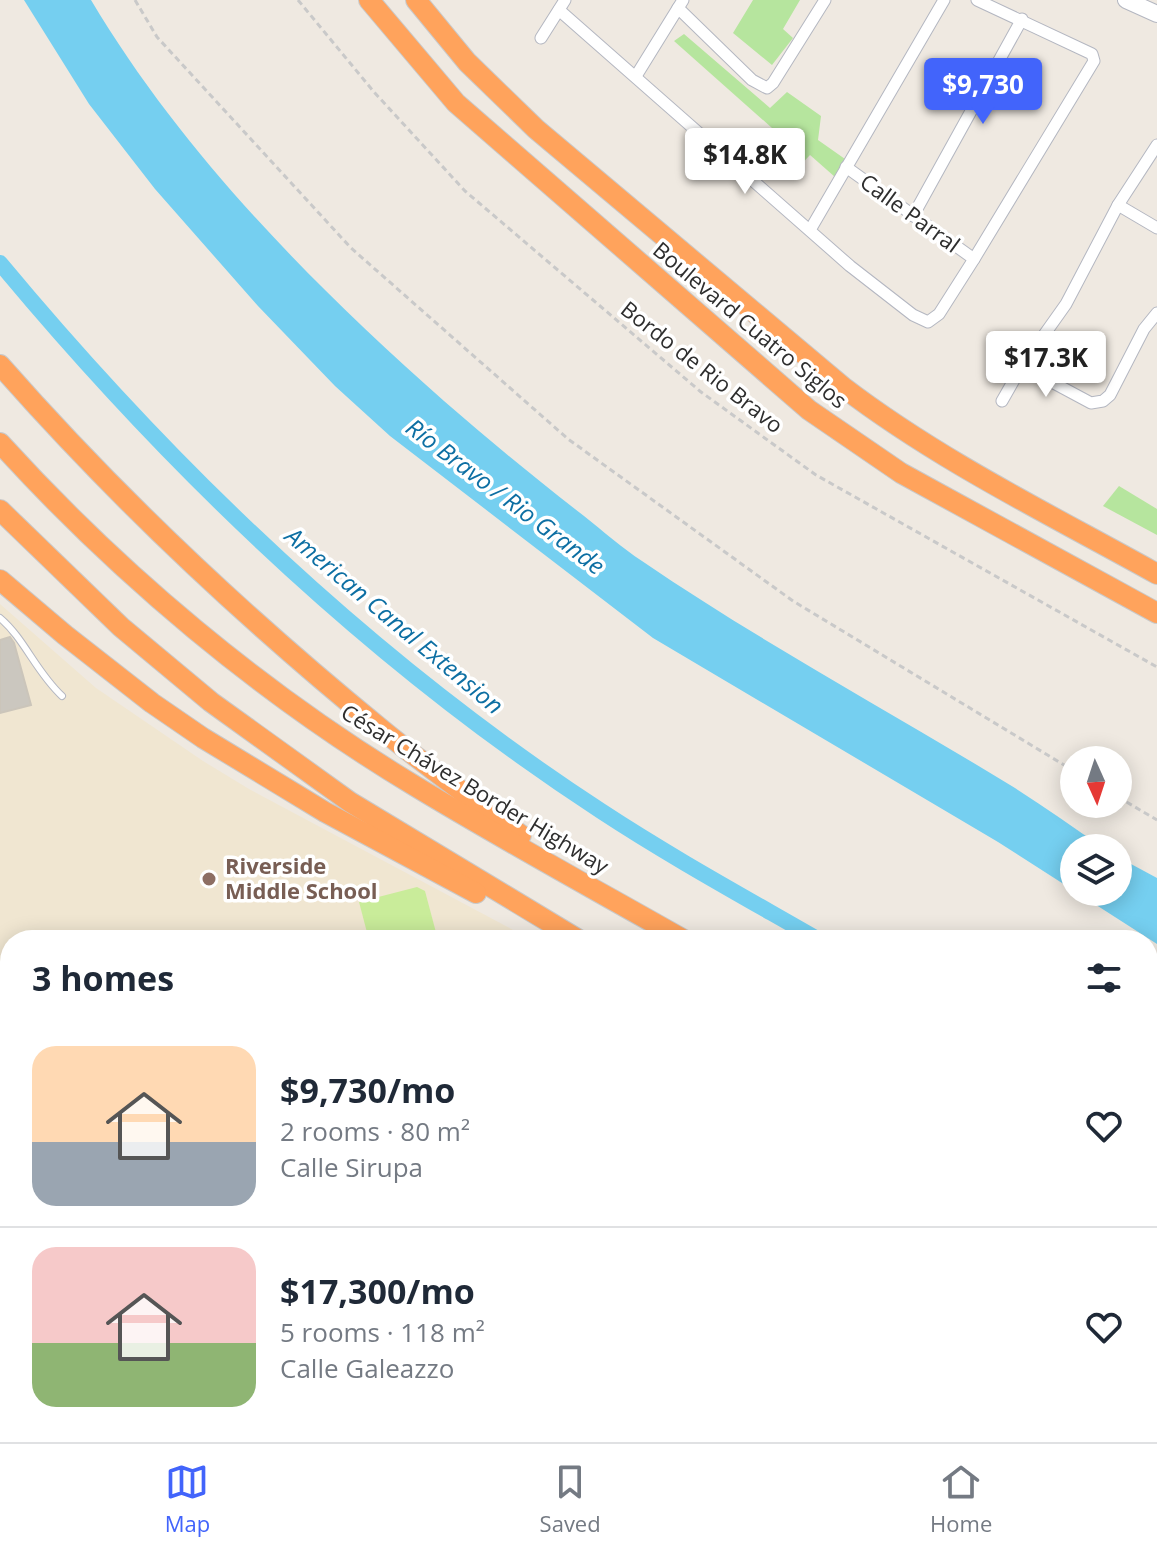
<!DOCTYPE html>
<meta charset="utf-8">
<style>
:root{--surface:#fff;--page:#f2f2f3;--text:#1f2937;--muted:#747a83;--line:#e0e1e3;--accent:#4264fb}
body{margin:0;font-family:"Open Sans",sans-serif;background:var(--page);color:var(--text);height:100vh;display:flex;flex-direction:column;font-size:30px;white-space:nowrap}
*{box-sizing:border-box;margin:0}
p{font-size:26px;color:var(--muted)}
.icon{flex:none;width:44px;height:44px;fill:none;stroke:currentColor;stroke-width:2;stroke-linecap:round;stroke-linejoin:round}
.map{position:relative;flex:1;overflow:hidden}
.side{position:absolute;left:0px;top:930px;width:1158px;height:512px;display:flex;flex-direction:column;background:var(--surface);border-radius:32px 32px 0 0;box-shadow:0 4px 20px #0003}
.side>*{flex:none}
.needle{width:52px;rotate:177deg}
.tools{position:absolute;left:1060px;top:746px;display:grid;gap:16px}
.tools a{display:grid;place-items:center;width:72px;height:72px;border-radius:50%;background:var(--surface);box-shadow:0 4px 20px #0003;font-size:40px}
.price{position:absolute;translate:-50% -68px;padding:0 18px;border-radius:8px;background:#fff;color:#222;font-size:26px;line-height:52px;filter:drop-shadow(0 2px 4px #0008)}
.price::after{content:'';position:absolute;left:50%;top:48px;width:24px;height:18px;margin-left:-12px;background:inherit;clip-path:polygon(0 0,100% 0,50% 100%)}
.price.active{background:var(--accent);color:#fff}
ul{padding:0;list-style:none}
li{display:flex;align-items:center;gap:24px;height:200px;padding:0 32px}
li+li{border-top:2px solid var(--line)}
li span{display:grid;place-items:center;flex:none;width:224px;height:160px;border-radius:24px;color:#555}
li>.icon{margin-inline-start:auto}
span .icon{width:96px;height:96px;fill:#fffc;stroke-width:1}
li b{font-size:34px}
h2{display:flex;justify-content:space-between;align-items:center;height:96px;padding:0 32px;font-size:34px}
.dock{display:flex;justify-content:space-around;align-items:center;height:112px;border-top:2px solid var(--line);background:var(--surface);font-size:22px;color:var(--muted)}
.dock a{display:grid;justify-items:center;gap:4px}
.dock .active{color:var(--accent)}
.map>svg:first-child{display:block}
</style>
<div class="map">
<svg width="1157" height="1442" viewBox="0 0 1157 1442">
<rect width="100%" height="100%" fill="#efe9e1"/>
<path fill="#f0e6d1" d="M0,604L96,688L203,761L249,789L532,940H10V1134L0,1137Z"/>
<g fill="#b6e59e">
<path d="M753,0H800L783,29L793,38L772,65L733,33Z"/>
<path d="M684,34L770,108L787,92L821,116L818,140L845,159L835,177L810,155L795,171L763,143L772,128L674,41Z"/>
<path d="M1119,486L1157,509V535L1103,506Z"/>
<path d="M10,1134V1416L0,1419V1137Z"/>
</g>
<path fill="#c9ec9a" d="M417,887L425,891L438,940H369L359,902Z"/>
<g fill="#75cff0">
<path d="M24,0H91C183,154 311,283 444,401C490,441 536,479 584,516C603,531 622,548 642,561C762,643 891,712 1015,788C1045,807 1074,828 1104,848H1074V892H1118V857L1157,878V944L998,842L653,638L390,436L335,386L258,306L155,189L89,104Z"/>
<path d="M10,1244V1333L0,1335V1248Z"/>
</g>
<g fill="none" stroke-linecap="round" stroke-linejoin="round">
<g stroke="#75cff0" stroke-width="16">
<path d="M0,263C173,471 374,663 601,811C671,857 746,898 819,940"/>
<path d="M1148,1124L1157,1129"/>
</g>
</g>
<path fill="#cbc7bf" stroke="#cbc5ba" stroke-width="2" d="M10,637L14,643L31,705L0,713V640Z"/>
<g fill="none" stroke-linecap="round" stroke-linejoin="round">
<defs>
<g id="lane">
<path d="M0,618C24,638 36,672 62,696"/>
<path d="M213,1432L215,1442"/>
<path d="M168,1442L200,1432"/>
</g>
<g id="street">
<path d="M678,8L752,80L767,88L773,83L825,0"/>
<path d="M559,10L850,266L913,315L928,322L939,314L974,259L1094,61L1092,54L977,0"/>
<path d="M541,38L565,0"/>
<path d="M636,76L683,0"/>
<path d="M846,167L974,259"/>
<path d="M1118,205L1157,228"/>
<path d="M913,216L1022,19"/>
<path d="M810,230L944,0"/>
<path d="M1022,366L1091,403L1103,401L1110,395L1144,329L1157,313"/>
<path d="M1002,401L1022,366L1066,304L1118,205L1157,145"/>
<path d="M1148,1420L1157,1405"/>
<path d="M353,1442L359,1432"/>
<path d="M537,1442L542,1432"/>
<path d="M932,1442L938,1432"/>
<path d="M1136,1442L1141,1432"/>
</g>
<g id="secondary">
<path d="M1126,0L1157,14"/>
<path d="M1148,1295L1157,1300"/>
<path d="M11,1442L50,1432"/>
<path d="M728,1442L735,1432"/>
</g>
<g id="highway">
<path d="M369,0L456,103L809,410L901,473L1157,613"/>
<path d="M416,0L467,62L536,129L843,387C940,461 1051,515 1157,574"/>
<path d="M0,365C116,497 245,618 381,729C426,766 474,800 521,835"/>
<path d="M0,443C120,575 262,694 415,786C504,840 594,889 684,940"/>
<path d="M0,510L121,627L211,702L350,802L579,940"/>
<path d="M0,580L65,635L152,703L203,738L325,812L476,893"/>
<path d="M1148,1201L1157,1206"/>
<path d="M1148,1255L1157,1260"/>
</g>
</defs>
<use href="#lane" stroke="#b4b7c1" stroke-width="8"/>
<use href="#street" stroke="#b4b7c1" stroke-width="13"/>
<use href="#secondary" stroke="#b4b7c1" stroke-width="18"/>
<use href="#highway" stroke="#c9c9c9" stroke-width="22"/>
<g stroke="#c9c9c9" stroke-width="3" stroke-dasharray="6 4" stroke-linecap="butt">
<path d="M135,0L157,37L351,248L568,439L793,601L1074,771"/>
<path d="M298,0L374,92L465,191L701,392L816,475L1157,667"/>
<path d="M1118,797L1157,820"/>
<path d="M0,1143L10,1139"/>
<path d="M0,1217L10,1213"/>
</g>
<use href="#lane" stroke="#fff" stroke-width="6"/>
<use href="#street" stroke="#fff" stroke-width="11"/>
<use href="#secondary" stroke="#fff" stroke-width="16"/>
<use href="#highway" stroke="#ffa35c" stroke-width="20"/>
</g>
<circle fill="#8d6e63" stroke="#fff" stroke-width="3" cx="209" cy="879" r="8"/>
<g text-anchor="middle" stroke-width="7" stroke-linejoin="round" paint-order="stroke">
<g font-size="22" fill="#2e2e2e" stroke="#fff">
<text transform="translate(910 213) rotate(36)" y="8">Calle Parral</text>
<text transform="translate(750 325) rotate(40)" y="8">Boulevard Cuatro Siglos</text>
<text transform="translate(702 367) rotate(38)" y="8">Bordo de Rio Bravo</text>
<text transform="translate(475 789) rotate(31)" y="8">César Chávez Border Highway</text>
</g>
<g font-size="22" font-weight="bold" fill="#785e54" stroke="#fff" text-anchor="start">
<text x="225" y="874">Riverside<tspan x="225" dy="25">Middle School</tspan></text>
</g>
<g font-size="24" font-style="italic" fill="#0d6fa3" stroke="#fff">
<text transform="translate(505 497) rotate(37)" y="8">Río Bravo / Rio Grande</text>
<text transform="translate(394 621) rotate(40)" y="8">American Canal Extension</text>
</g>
</g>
</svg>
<div class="tools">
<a><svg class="needle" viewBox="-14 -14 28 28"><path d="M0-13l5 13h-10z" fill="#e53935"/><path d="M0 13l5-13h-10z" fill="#747a83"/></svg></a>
<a><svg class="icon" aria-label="layers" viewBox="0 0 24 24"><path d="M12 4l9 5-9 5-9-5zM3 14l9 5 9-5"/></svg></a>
</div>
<b class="price active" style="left:983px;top:126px">$9,730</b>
<b class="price" style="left:745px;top:196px">$14.8K</b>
<b class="price" style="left:1046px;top:399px">$17.3K</b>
<section class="side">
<h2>3 homes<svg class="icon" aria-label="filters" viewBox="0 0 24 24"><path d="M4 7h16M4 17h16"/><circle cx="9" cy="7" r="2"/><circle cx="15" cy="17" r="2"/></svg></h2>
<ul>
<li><span style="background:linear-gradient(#ffd9b3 60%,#9aa5b1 0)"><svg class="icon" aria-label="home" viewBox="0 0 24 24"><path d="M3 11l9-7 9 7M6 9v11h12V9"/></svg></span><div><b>$9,730/mo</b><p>2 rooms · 80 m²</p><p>Calle Sirupa</p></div><svg class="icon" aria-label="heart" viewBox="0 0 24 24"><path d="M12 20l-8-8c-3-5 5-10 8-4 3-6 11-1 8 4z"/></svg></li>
<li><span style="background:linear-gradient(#f6c9c9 60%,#8fb573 0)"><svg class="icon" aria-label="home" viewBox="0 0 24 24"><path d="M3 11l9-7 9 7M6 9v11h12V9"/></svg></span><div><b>$17,300/mo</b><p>5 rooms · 118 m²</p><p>Calle Galeazzo</p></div><svg class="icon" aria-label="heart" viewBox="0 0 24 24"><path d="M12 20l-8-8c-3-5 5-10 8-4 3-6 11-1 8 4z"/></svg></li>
</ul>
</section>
</div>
<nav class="dock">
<a class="active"><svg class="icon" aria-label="map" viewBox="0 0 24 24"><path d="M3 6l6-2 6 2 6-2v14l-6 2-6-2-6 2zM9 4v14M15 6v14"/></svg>Map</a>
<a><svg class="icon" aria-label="saved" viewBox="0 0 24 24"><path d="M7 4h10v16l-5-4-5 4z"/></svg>Saved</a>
<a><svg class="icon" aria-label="home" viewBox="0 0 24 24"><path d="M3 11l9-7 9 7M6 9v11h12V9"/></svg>Home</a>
</nav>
